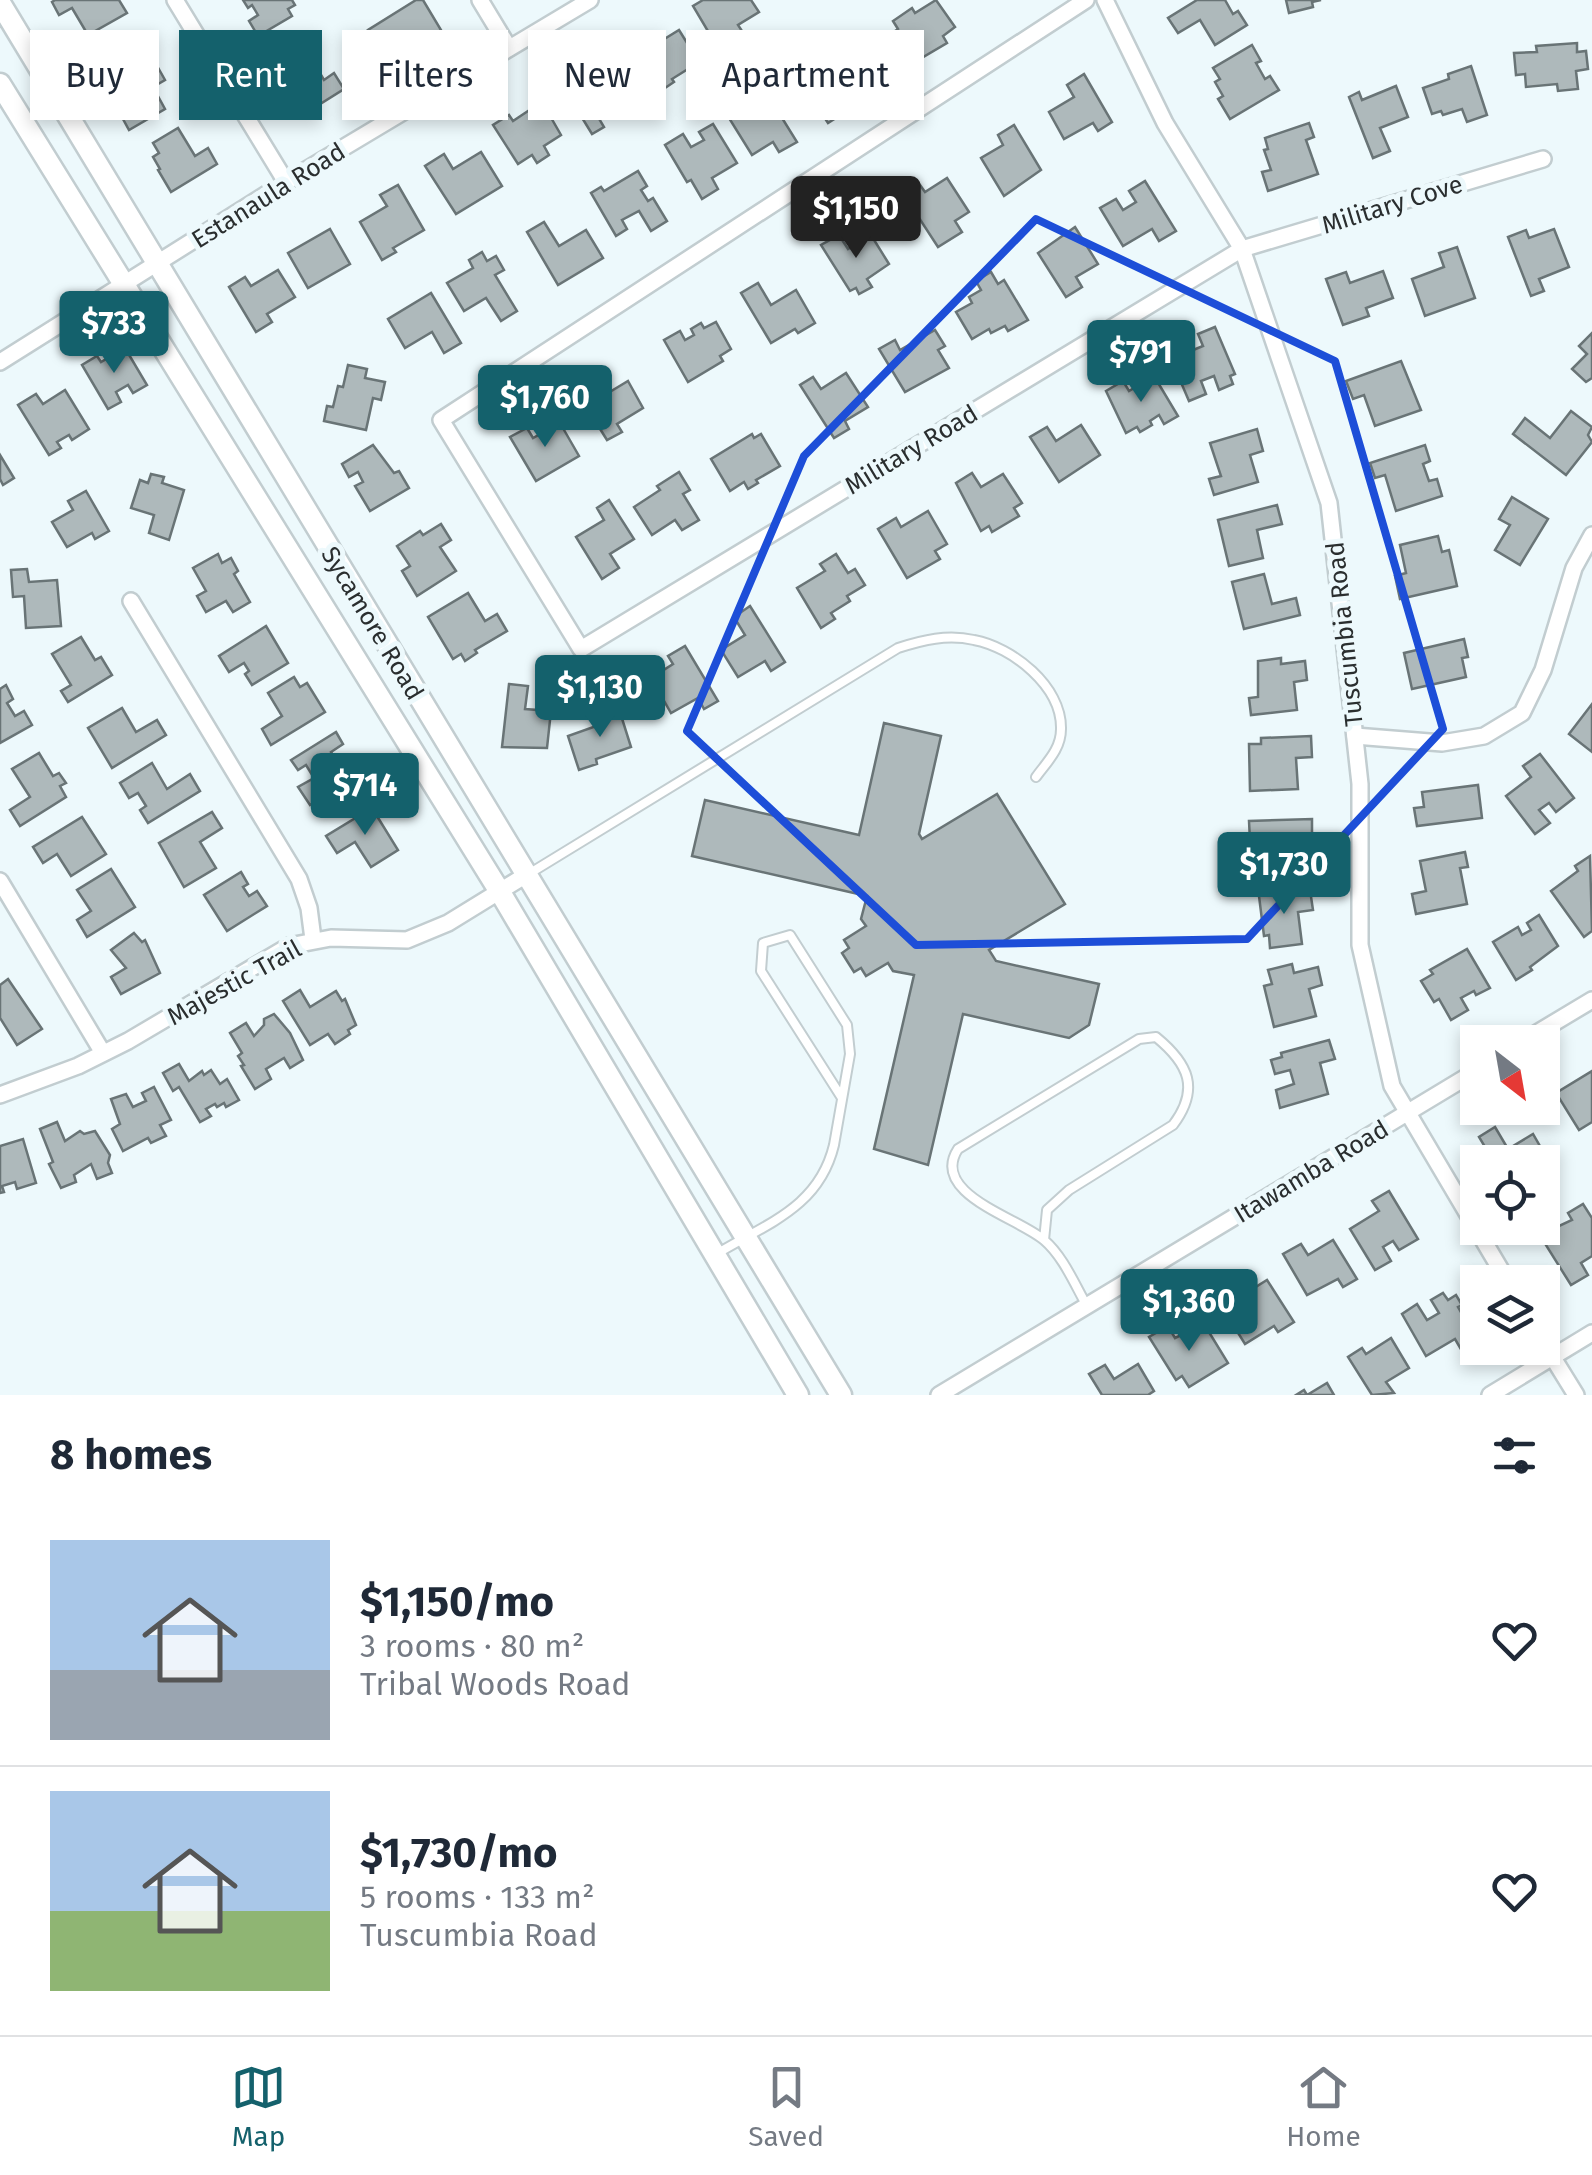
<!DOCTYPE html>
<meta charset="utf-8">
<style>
:root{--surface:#fff;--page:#f6f6f7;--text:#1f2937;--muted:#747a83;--line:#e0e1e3;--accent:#14616c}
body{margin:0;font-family:"Fira Sans",sans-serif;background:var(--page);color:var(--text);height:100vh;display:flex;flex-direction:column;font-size:38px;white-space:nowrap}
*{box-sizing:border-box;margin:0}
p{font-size:32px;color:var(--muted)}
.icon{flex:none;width:55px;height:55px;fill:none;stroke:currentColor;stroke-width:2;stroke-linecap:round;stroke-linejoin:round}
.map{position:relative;height:1395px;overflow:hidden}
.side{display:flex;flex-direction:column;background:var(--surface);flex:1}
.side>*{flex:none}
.banner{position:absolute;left:30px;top:30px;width:1000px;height:90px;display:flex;gap:20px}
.needle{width:65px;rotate:149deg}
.fabs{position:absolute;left:1460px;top:1025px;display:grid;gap:20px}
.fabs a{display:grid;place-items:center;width:100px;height:100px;border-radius:0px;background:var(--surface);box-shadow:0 5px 15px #0003;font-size:50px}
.price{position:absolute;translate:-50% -85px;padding:0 22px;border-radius:10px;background:var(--accent);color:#fff;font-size:32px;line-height:65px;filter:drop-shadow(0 2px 5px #0008)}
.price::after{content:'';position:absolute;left:50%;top:60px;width:30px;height:22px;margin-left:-15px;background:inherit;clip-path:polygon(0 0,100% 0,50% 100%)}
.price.selected{background:#222;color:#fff}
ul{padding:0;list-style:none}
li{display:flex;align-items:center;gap:30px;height:250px;padding:0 50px}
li+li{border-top:2px solid var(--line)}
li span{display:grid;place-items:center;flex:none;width:280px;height:200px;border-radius:0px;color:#555}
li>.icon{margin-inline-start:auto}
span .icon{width:120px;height:120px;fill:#fffc;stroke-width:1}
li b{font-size:42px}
h2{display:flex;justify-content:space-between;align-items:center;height:120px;padding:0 50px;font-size:42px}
.pill{padding:0 35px;border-radius:0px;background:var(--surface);box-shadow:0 5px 15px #0003;font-size:35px;line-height:90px}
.pill.selected{background:var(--accent);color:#fff}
.tabs{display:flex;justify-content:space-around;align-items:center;height:140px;border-top:2px solid var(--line);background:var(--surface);font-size:28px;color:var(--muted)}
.tabs a{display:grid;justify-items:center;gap:5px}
.tabs .selected{color:var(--accent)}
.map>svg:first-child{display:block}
</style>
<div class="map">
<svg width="1592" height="1395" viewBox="0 0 1592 1395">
<rect width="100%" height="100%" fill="#edf9fc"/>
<g fill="#aeb9bb" stroke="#697476" stroke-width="2.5">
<path d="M55,0H119L127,13L88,35L72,8L59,15L52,2Z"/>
<path d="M243,0H292L295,5L288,9L292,16L258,36L249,21L258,15L252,5L248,8Z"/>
<path d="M416,0H423L441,30L425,39L424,36L386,59L368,30Z"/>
<path d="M703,0H751L759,12L738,25L742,31L724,42L719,34L712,38L693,6Z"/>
<path d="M936,0L955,27L943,36L947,43L913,63L892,33L898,29L893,21L912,8L915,13Z"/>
<path d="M1197,0H1225L1233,14L1238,11L1247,25L1215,45L1200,20L1178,33L1168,18Z"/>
<path d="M1286,0H1321L1312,2L1313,7L1289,13Z"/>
<path d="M679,30L699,62L672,79L674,82L662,90L656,81L652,83L628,45L646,34L653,46Z"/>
<path d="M1577,43V52L1586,51L1588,69L1576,71L1578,89L1558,91L1557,84L1526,87L1525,74L1516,75L1514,53L1537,52L1536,46Z"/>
<path d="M1252,45L1261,61L1256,63L1265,79L1270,76L1279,90L1230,119L1218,99L1223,96L1215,82L1220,79L1213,68Z"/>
<path d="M304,46L324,80L334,73L344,89L309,111L278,62Z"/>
<path d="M846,52L853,63L858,60L878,91L828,123L807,91L839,70L833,60Z"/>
<path d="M156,64L165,80L153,87L165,109L129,130L123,119L127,117L111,90Z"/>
<path d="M1471,66L1487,115L1467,122L1462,109L1443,115L1441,111L1432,114L1423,88L1449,79L1448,74Z"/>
<path d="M610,73L627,99L598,117L604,127L592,134L562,85L577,75L584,86Z"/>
<path d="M1084,74L1112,122L1098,131L1093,123L1064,139L1049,112L1074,97L1067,85Z"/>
<path d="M1396,86L1408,117L1380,128L1390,151L1373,158L1349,97L1359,92L1362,100Z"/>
<path d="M769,97L797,142L779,152L773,142L752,155L729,118Z"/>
<path d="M534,107L538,114L546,109L561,135L544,146L549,155L537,163L532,155L518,164L493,125L509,115L513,121Z"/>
<path d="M1309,123L1314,137L1306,140L1318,174L1268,191L1262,172L1271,170L1264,150L1268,149L1265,138Z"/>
<path d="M713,124L737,163L712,178L718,189L702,199L691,180L687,182L665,145L683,134L691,147L704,140L699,132Z"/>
<path d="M1014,125L1041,170L1004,196L981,158L1003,145L998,135Z"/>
<path d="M178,128L195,156L208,148L217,164L171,192L158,170L160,169L153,157L159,153L153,143Z"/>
<path d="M481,152L502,186L456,214L425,166L444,154L453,169Z"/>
<path d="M638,171L647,186L641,190L648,201L653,198L667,221L651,231L639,211L622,220L627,229L616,236L591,193L601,187L604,191Z"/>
<path d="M947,178L969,212L955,221L962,232L938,247L904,195L920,185L925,192Z"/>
<path d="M1145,181L1176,231L1159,241L1152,229L1123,246L1100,208L1116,199L1123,210L1136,202L1129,191Z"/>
<path d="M398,185L424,230L393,248L396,252L382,260L360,222L387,206L380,195Z"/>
<path d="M544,222L559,246L586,230L603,258L558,285L527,232Z"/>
<path d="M1075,227L1098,264L1076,277L1082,287L1066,297L1038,253Z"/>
<path d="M330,229L350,264L308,288L288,253Z"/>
<path d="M1554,229L1569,267L1539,279L1544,291L1531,296L1508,237L1526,230L1529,238Z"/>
<path d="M839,235L848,249L871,235L889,264L867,279L872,287L859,294L856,288L850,291L821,245Z"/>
<path d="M1457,247L1475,298L1425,316L1412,279L1444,267L1439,253Z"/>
<path d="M482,252L487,261L496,256L504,270L495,275L517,311L501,321L486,298L464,311L447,283L473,268L469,260Z"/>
<path d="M278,270L295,297L267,314L272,322L256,332L229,287L245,277L251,286Z"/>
<path d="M1383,271L1393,298L1366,308L1369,316L1343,325L1326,279L1346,272L1350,283Z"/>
<path d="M991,272L998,284L1004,280L1028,320L1008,331L1005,326L991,333L989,329L972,339L956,312L972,303L969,297L981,290L976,281Z"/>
<path d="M758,283L771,305L796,290L815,323L798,333L795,329L771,343L741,293Z"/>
<path d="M431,293L461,343L444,353L432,332L405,348L388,319Z"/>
<path d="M716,322L731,349L720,356L723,361L688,382L664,340L680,331L685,340L694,335L691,329L701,323L704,328Z"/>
<path d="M1215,327L1235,374L1230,376L1233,384L1219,390L1214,376L1201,381L1206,394L1189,401L1171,359L1203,346L1198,334Z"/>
<path d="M935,330L945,346L938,350L949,368L905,392L879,349L895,340L900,350Z"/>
<path d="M1592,333V378L1586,382L1572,369L1587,354L1579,346Z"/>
<path d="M125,348L147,385L133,393L128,385L116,392L121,402L108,409L82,365L97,356L101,362Z"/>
<path d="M1401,361L1421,410L1375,426L1364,395L1353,399L1346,381Z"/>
<path d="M348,365L367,369L365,378L385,382L381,400L373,398L366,430L324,421L327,406L333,407L338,386L343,387Z"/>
<path d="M846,373L868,407L845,421L849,429L834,438L800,385L813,377L821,389Z"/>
<path d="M1154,376L1178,416L1164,424L1159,415L1150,421L1152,425L1140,432L1137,427L1126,433L1106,391L1123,381L1129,391Z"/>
<path d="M628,381L643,408L617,424L622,432L607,440L597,424L591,427L581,411L589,407L579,391L595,382L603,396Z"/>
<path d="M65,390L89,429L72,440L69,435L57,442L61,448L49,455L18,405L36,394L43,404Z"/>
<path d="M1571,411L1592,427L1588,435L1592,442L1566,475L1513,434L1525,418L1550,438Z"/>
<path d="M560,423L579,456L536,481L510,437L527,428L533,438Z"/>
<path d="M1081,425L1100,455L1059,482L1030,437L1047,427L1056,441Z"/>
<path d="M1257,429L1263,451L1250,455L1258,482L1214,495L1209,479L1221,476L1210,443Z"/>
<path d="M752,434L754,438L761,434L780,466L756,480L758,483L748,489L744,482L730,491L711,459Z"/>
<path d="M373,445L394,473L399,471L409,488L370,511L355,486L363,482L358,472L349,477L342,464Z"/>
<path d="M1425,445L1430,461L1423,464L1429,481L1437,479L1442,496L1396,511L1385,475L1375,478L1370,463Z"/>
<path d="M0,455L14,478L3,485L0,479Z"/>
<path d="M679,472L690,490L683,494L699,520L682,530L675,520L652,535L634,507L660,490L657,486Z"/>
<path d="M972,473L981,487L1003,474L1022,503L1014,508L1019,516L992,532L989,526L981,531L956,483Z"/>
<path d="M151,474L164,477L162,483L184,490L169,540L149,533L154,515L131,508L140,480L148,483Z"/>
<path d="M86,491L109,531L95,539L92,533L67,547L52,522L73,510L68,501Z"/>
<path d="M1512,497L1548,519L1520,565L1495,550L1510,525L1499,519Z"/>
<path d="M609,500L634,539L610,554L619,568L602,579L576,537L604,520L597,508Z"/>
<path d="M1277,505L1282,524L1257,530L1263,558L1229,566L1218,520Z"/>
<path d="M928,511L947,544L935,551L940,559L907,578L878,529L896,518L901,527Z"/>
<path d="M441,524L451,540L440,547L456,571L417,596L402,571L410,566L397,546L420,531L423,535Z"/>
<path d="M1438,536L1442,552L1449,550L1457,586L1400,599L1395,576L1406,573L1400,545Z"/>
<path d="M218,554L222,563L231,558L238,571L234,574L250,602L233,612L226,601L206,612L197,596L206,591L193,568Z"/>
<path d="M836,554L848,573L855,569L865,585L847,596L850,601L831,613L835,619L821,628L797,588L825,571L820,564Z"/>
<path d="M27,569L29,582L57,580L61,626L26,628L24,596L13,597L11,570Z"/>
<path d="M1264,574L1272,604L1296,598L1300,615L1244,629L1232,582Z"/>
<path d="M468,593L485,621L497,614L507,631L475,650L477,653L465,661L461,654L453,659L428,617Z"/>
<path d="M750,606L785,662L771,671L765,661L738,677L721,650L745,635L734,617Z"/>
<path d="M266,626L288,663L252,685L245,674L249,671L244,663L229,672L219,656Z"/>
<path d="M81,637L95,660L101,657L112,675L68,702L61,691L71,685L52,654Z"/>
<path d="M1464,639L1468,657L1462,658L1466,677L1412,689L1404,653Z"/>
<path d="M685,646L718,701L704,709L698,698L671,713L651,678L673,664L668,656Z"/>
<path d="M1281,658V664L1305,661L1307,680L1294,682L1297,710L1251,715L1249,698L1258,697V661Z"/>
<path d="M294,677L300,687L307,683L325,712L271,745L262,729L282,716L268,693Z"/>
<path d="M509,684L528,686L525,709L551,711L547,748L502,747Z"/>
<path d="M6,685L13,699L7,703L15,716L24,711L32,725L0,743V689Z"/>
<path d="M1592,704V752L1569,734Z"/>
<path d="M122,708L136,732L157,720L166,735L112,768L88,728Z"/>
<path d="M619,709L631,747L596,759L597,764L579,770L568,736L602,724L599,716Z"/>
<path d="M884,723L941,736L919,834L922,839L997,794L1065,904L989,950L996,961L1099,984L1089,1025L1069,1038L963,1014L928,1165L874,1149L914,975L893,971L888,963L866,976L861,968L854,972L842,953L849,948L844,940L866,926L861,919L867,896L692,856L705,800L859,835Z"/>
<path d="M336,732L343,744L331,752L336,760L343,755L356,775L310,805L298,787L314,778L306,765L298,770L291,760Z"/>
<path d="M1311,736L1312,757L1296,758L1298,789L1250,791L1249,744H1261V738Z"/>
<path d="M39,753L53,776L59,773L66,783L60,786L66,797L20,826L10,810L30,797L12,769Z"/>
<path d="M1540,754L1574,798L1556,812L1549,803L1539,810L1550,823L1535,834L1506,796L1531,777L1523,766Z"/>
<path d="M152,763L167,789L190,774L200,791L148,823L140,810L146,806L138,793L129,798L120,783Z"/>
<path d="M1478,785L1482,818L1417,826L1414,808L1424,807L1422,792Z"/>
<path d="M372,808L398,850L371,867L355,842L337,853L326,836Z"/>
<path d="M212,812L222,828L200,842L216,868L184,887L159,843Z"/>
<path d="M82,817L106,854L71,876L57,854L43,863L33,847Z"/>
<path d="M1312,819V837H1293V855H1301L1302,868L1252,869V855H1260V840L1250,841L1249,821Z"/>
<path d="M1465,852L1468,867L1460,868L1467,904L1416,914L1412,894L1426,891L1420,861Z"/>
<path d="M1590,856L1592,931L1584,937L1551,891L1578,871L1575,866Z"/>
<path d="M111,869L135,907L87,937L77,920L91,911L77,890Z"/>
<path d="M241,872L248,884L243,887L249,896L257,891L267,906L227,931L204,895Z"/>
<path d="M1310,890L1313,910L1298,912L1302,944L1270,948L1269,935L1264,936L1259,896Z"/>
<path d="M1539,915L1558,946L1530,967L1532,970L1516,980L1493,942L1518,927L1522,935L1531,930L1527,923Z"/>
<path d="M134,933L142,942L145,940L160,973L121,994L111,977L126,968L111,950Z"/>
<path d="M1467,949L1490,988L1476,995L1474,991L1461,998L1468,1010L1451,1020L1439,999L1434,1002L1421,981L1433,974L1430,970Z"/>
<path d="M1292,964L1294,973L1318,967L1322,985L1309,989L1316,1016L1274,1027L1264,986L1272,984L1268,970Z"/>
<path d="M8,979L42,1029L17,1045L0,1018V985Z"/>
<path d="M300,990L310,1007L336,991L342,1001L345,999L356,1025L348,1030L350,1034L335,1044L328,1034L310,1045L283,1001Z"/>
<path d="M274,1014L290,1033L303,1060L290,1068L284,1058L266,1069L271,1079L255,1089L241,1066L244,1065L238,1056L242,1053L230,1033L246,1023L254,1036L264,1025V1019Z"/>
<path d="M1329,1040L1335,1059L1320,1063L1328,1094L1280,1108L1276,1090L1294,1084L1290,1070L1275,1074L1271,1060L1282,1057L1281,1053Z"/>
<path d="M179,1064L189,1081L202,1071L204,1075L211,1070L220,1084L227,1079L239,1100L226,1107L224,1103L217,1107L215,1104L206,1109L211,1116L200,1122L179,1087L173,1091L163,1073Z"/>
<path d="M1592,1071V1122L1579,1130L1556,1093Z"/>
<path d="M154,1087L171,1120L160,1125L166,1136L151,1143L148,1138L123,1151L112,1129L120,1124L111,1099L126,1094L133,1107L146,1101L142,1093Z"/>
<path d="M57,1122L65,1141L80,1131L84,1134L95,1131L110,1155L108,1163L112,1173L97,1179L91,1164L74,1175L76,1182L61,1188L49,1164L53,1162L40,1129Z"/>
<path d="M1495,1127L1508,1149L1533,1134L1552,1167L1542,1173V1162H1494L1479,1137Z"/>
<path d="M23,1139L36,1183L17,1189L15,1182L2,1186L4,1192L0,1193V1146Z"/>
<path d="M1389,1191L1418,1239L1399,1250L1393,1241L1383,1247L1391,1261L1375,1270L1350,1229L1379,1211L1372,1201Z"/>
<path d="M1583,1204L1592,1218V1256L1581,1263L1588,1275L1571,1285L1544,1242L1549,1239L1544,1233L1572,1220L1568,1213Z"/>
<path d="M1333,1240L1357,1279L1343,1287L1338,1279L1307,1295L1283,1254L1301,1244L1308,1255Z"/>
<path d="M1267,1280L1294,1322L1278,1332L1274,1326L1245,1344L1215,1296L1231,1287L1238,1298Z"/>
<path d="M1443,1293L1448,1300L1456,1295L1462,1305L1458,1307L1478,1342L1462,1351L1455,1339L1426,1356L1402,1314L1417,1304L1427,1320L1439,1313L1431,1300Z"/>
<path d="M1204,1324L1228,1363L1189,1387L1182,1376L1176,1380L1149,1337L1168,1326L1175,1338Z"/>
<path d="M1391,1338L1409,1368L1386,1382L1394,1393L1372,1395L1348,1357L1362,1348L1366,1354Z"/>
<path d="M1138,1364L1154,1391L1148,1395H1102L1089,1374L1105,1365L1114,1379Z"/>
<path d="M1327,1383L1334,1395H1296L1304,1390L1307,1395Z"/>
</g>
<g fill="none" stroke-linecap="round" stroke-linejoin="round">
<defs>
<g id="service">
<path d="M527,875L898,648C923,640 947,634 974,640C1012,647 1062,686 1061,729C1061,749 1047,762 1036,777"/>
<path d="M1044,1240L1047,1210L1069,1190L1173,1125C1200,1089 1189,1064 1156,1037L1139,1039L958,1149C929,1194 1019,1218 1044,1240C1063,1256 1075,1285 1087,1306"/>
<path d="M718,1253C768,1223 819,1207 834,1145L850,1054L847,1025L790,935L763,943L761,971L842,1098"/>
</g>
<g id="minor">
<path d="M175,0L286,182"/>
<path d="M480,0L509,48"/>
<path d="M1086,0L441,420L581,649L1242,249L1543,159"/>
<path d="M1105,0L1165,123L1242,249L1329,503L1360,784V945L1392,1086L1508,1282"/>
<path d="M0,362L286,182L590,0"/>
<path d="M131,601L299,879L309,908L313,939"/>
<path d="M1355,736L1442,743L1484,736L1522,713L1543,670L1574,568L1592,535"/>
<path d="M0,881L103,1053"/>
<path d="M1522,1042L1592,1000"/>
<path d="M0,1095L78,1066L128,1041L289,946L331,938L407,940L448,923L526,875"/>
<path d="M1542,1340L1576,1395"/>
<path d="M939,1395L1478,1070"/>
<path d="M1490,1395L1592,1333"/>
</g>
<g id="tertiary">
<path d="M0,3L841,1395"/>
<path d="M0,84L500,892L798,1395"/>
</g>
</defs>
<use href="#service" stroke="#c2cdd0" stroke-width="12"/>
<use href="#minor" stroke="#c2cdd0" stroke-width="20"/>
<use href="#tertiary" stroke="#c2cdd0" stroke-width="25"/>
<use href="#service" stroke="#fff" stroke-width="8"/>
<use href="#minor" stroke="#fff" stroke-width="15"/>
<use href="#tertiary" stroke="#fff" stroke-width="20"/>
</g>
<path fill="none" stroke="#1d4ed8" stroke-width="8" stroke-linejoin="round" d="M1036,219L1335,361L1443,729L1247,939L916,945L687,731L804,456Z"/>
<g text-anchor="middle" stroke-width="10" stroke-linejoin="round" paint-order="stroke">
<g font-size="25" fill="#2a2e2f" stroke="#edf9fc">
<text transform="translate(268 195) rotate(-32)" y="9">Estanaula Road</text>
<text transform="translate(1392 204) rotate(-17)" y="9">Military Cove</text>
<text transform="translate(911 449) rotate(-31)" y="9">Military Road</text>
<text transform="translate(373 623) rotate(59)" y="9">Sycamore Road</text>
<text transform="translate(1344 634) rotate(-96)" y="9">Tuscumbia Road</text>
<text transform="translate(234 982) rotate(-29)" y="9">Majestic Trail</text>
<text transform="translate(1311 1171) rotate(-31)" y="9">Itawamba Road</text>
</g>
</g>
</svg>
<div class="fabs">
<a><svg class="needle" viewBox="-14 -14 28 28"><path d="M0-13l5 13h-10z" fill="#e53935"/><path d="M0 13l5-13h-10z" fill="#747a83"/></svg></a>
<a><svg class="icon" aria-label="locate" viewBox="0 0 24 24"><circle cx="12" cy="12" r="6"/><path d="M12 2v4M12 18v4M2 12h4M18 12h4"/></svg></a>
<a><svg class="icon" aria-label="layers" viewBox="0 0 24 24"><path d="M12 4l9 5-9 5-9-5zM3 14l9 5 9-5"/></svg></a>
</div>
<b class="price selected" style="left:856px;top:261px">$1,150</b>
<b class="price" style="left:114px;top:376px">$733</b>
<b class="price" style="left:1141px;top:405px">$791</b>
<b class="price" style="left:545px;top:450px">$1,760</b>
<b class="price" style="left:600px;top:740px">$1,130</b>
<b class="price" style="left:365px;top:838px">$714</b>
<b class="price" style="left:1284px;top:917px">$1,730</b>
<b class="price" style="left:1189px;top:1354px">$1,360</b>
<div class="banner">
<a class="pill">Buy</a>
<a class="pill selected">Rent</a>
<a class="pill">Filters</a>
<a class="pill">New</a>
<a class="pill">Apartment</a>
</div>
</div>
<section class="side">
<h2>8 homes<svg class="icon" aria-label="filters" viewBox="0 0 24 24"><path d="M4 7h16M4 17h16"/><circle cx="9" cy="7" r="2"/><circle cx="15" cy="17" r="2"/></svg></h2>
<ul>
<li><span style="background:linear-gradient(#a9c7e8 65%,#9aa5b1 0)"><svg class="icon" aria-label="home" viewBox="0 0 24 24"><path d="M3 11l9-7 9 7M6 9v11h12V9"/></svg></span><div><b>$1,150/mo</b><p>3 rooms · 80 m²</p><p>Tribal Woods Road</p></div><svg class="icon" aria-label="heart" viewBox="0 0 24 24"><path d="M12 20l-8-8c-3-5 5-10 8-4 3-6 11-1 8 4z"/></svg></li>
<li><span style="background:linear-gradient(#a9c7e8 60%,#8fb573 0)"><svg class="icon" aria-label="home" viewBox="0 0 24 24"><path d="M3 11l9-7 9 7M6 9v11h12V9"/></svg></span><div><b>$1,730/mo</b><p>5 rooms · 133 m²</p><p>Tuscumbia Road</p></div><svg class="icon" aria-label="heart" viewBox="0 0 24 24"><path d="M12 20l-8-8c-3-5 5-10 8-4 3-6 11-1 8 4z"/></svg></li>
</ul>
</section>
<nav class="tabs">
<a class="selected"><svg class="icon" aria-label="map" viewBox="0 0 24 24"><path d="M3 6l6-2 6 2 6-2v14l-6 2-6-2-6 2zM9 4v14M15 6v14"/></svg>Map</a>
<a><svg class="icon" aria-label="saved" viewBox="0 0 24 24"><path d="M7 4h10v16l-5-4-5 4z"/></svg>Saved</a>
<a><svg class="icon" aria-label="home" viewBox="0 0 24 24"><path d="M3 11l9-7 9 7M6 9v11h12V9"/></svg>Home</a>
</nav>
